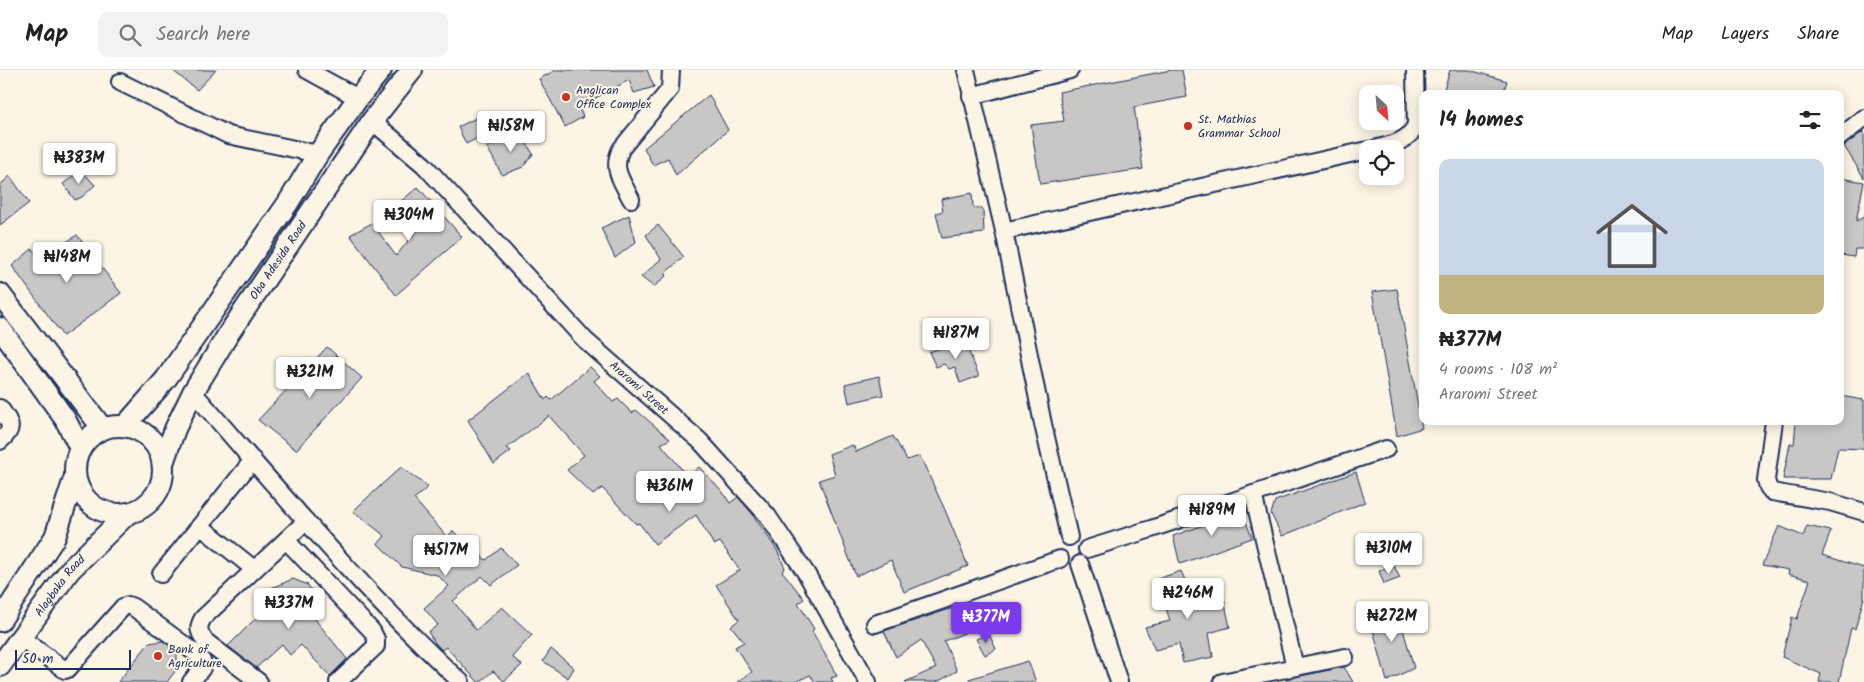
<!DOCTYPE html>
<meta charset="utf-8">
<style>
:root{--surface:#fff;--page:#f2f2f2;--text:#222;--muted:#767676;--line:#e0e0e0;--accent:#7c3aed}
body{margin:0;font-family:Kalam,sans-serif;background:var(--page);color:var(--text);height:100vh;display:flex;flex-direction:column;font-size:19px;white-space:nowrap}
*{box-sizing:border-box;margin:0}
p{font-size:16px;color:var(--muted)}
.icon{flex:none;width:28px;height:28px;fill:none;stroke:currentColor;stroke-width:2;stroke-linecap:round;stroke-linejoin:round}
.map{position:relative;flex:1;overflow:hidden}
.sheet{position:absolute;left:1419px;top:20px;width:425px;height:335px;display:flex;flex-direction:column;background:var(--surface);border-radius:10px;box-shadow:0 2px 12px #0003}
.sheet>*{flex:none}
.needle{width:32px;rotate:154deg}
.buttons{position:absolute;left:1359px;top:15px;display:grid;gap:10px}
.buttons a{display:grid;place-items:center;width:45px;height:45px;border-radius:10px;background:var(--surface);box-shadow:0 2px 12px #0003;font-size:25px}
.scale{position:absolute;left:15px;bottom:12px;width:116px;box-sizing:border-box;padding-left:5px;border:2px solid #1b2f5e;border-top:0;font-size:14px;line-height:18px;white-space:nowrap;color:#1b2f5e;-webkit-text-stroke:4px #fcf5e5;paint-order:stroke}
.price{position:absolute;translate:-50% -42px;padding:0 11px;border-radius:5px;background:#fff;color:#222;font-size:16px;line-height:32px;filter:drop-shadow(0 1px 2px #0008)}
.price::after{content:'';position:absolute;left:50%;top:30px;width:15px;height:11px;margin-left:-8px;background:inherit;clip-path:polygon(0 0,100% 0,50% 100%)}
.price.current{background:var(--accent);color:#fff}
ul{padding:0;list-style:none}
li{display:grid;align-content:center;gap:10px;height:265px;padding:0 20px}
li+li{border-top:1px solid var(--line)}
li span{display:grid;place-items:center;height:155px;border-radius:10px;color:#555}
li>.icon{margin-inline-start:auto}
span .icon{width:90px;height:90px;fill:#fffc;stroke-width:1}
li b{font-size:21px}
h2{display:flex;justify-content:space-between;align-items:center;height:60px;padding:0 20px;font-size:21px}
header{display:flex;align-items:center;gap:30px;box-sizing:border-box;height:70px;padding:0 25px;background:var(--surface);border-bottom:1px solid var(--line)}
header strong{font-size:24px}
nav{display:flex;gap:28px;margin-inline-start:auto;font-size:18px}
.search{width:350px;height:45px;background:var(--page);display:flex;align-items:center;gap:12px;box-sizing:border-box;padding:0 18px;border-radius:10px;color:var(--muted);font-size:19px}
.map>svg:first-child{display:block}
</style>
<header>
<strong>Map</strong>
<div class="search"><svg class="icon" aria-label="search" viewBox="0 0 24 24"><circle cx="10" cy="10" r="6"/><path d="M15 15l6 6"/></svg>Search here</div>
<nav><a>Map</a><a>Layers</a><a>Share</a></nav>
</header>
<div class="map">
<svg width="1864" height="612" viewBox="0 0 1864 612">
<rect width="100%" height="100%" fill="#fcf5e5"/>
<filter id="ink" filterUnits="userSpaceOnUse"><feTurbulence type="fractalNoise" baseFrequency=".02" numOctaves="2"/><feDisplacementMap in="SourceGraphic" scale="10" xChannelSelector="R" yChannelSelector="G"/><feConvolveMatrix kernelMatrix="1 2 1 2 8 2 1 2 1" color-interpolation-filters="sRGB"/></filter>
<g filter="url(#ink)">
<g fill="#c8c7c6" stroke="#1b2f5e">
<path d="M172,0H216L197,20Z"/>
<path d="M556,0H647L654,17L634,23L629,10L579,37L583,47L565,57L539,9Z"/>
<path d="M1171,0H1182L1187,27L1134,37L1143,99L1040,114L1031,55L1064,51L1059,22Z"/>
<path d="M1450,0H1469L1507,11L1503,24H1459L1444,19Z"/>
<path d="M709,25L728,60L676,105L668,88L653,95L644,78Z"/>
<path d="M482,45L490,62L466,74L458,57Z"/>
<path d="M1864,61V108L1844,76Z"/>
<path d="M520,62L533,84L523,97L502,105L487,77Z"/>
<path d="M81,100L95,115L82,127L75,130L63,114Z"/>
<path d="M10,106L29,133L0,155V115Z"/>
<path d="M1840,108L1864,112L1856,151L1864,147V179H1855L1854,187L1840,185Z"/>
<path d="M418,117L462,167L396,225L350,165L372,153L396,186L417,160L394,137Z"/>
<path d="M972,123L973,137L983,139L984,163L942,168L936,143L943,141L941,129Z"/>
<path d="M629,145L636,172L615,188L601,158Z"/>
<path d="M658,155L684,187L665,203L667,205L654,217L641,207L661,189L646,165Z"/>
<path d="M77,165L121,223L63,266L12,196L32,179L41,189Z"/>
<path d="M1397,219L1422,358L1397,366L1372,222Z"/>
<path d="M964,270L979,306L960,313L955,297L949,299L944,294L936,297L929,282Z"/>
<path d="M327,277L362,308L296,380L258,350Z"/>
<path d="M590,297L600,306L594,311L613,332L618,329L632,343L636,340L670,369L661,374L688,407L699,397L722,421L730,433L738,427L751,442L777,480L785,498L782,501L804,529L798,533L814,559L812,561L837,606L831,608L833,612H815L810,605L795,612H737L752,602L735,577L744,572L731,556L739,550L716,515L740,500L720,472L714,475L696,445L655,474L639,453L636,454L602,418L593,425L567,400L584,385L549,346L507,378L511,381L494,394L468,350L529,303L545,330L548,327L551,330Z"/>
<path d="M879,306L883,325L849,333L845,314Z"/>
<path d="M1840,326L1864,330V379L1838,378L1831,409H1783L1790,374H1794L1796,351H1840Z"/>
<path d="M893,366L907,390L920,386L945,440L968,496L904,522L891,490L856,506L819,410L835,405L829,384L853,375L856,382Z"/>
<path d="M401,397L428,417L414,429L447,467L453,461L486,490L501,478L517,495L491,515L482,506L453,531L476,560L502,537L532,565L512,587L522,595L504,611L493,601L480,612H478L446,577L442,580L436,574L428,562L438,555L424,538L449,516L437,505L402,497L378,474L385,466L353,441Z"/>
<path d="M1356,402L1365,432L1282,466L1271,444L1275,431Z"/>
<path d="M1242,441L1252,468L1180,494L1173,466Z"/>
<path d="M1779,456L1803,466L1807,456L1831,461L1822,485L1864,498V528L1855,559L1851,558L1839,612H1819L1821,604L1782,587L1792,547L1797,549L1810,510L1788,504L1789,500L1762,495Z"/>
<path d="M1394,496L1400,508L1384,514L1379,501Z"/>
<path d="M1181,501L1195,533L1223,525L1230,557L1209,563L1213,587L1183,593L1179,574L1155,580L1145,557L1170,551L1157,509Z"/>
<path d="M293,509L308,515L317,531L311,544L347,589L330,606L301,575L290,585L282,574L256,598L228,576L272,532L271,518Z"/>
<path d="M953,538L965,563L944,571L957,601L937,612H905L936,598L921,570L896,587L884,561Z"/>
<path d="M1397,538L1414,598L1387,611L1369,545Z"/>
<path d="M989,564L996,579L985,585L976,569Z"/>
<path d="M163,571L177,582V599L167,612H118L149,573Z"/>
<path d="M551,579L574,598L568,608L543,591Z"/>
<path d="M1028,591L1036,612H970L969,609Z"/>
<path d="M1344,597L1353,612H1286V609Z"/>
</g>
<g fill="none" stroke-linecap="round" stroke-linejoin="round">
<defs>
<g id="minor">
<path d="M307,0L358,28"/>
<path d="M966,0L1004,161L1043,354L1069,467"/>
<path d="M120,12L228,65L318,84"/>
<path d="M971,26L1070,0"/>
<path id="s1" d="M372,51L424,95L585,270L700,371L767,445L806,503L868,612"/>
<path d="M1840,67L1864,48"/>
<path d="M1374,79C1391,75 1408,72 1416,55L1415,0"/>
<path d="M631,129C622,111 611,99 621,79L670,19L671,0"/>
<path d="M1004,161L1368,80"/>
<path d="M193,322C280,421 364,523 461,612"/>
<path d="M0,338C10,353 16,358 0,371"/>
<path d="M1774,351L1766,410L1768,417L1772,422L1830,432L1864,442"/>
<path d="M1253,424L1295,597"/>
<path d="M200,456L254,499"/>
<path d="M286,470L372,561L376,569V576L338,612"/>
<path d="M1087,479L1151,459L1386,379"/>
<path d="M1080,494L1119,612"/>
<path d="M161,504L253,390"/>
<path d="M875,554L1060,489"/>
<path d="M20,567L65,600L68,599L123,537L128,535L133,537L198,585L202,591V598L191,612"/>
<path d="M259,612L205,571C199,562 197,558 203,548L306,451"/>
<path d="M1222,612L1345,587"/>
</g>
<g id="major">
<path d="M0,224L103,359"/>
<path d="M0,258L65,349L80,378"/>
<path d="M125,356L166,309L288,133L318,84L358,28L381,0"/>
<circle cx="119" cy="400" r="44"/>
<path id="s2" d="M163,393L175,359L193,322L229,263L372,51L412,0"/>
<path d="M0,551L55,467L75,406"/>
<path id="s3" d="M0,596L70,500L128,443"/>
</g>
</defs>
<use href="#minor" stroke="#1b2f5e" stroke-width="20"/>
<use href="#major" stroke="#1b2f5e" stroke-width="24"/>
<use href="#minor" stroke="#fcf5e5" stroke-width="16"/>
<use href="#major" stroke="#fcf5e5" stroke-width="20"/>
</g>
</g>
<g fill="#c8321e" stroke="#fcf5e5" stroke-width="2">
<circle cx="566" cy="27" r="5"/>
<circle cx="1188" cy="56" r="5"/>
<circle cx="158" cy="586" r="5"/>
</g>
<g text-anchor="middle" stroke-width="4" stroke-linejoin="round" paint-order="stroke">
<g font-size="12" fill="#1b2f5e" stroke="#fcf5e5" text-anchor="start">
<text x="576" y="24">Anglican<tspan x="576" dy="14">Office Complex</tspan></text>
<text x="1198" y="53">St. Mathias<tspan x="1198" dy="14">Grammar School</tspan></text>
<text x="168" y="583">Bank of<tspan x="168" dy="14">Agriculture</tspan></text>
</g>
<g font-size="12" fill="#1b2f5e" stroke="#fcf5e5">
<text dy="4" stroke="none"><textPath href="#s2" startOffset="234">Oba Adesida Road</textPath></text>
<text dy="4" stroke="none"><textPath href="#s1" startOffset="378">Araromi Street</textPath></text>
<text dy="4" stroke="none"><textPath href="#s3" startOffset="100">Alagbaka Road</textPath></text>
</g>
</g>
</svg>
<div class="buttons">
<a><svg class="needle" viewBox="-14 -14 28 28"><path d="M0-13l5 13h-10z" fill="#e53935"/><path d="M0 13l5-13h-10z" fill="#767676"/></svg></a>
<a><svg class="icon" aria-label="locate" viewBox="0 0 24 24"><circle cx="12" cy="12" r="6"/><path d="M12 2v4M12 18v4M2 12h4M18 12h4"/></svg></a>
</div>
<div class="scale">50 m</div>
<b class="price" style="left:511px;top:83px">₦158M</b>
<b class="price" style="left:79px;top:115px">₦383M</b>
<b class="price" style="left:409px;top:172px">₦304M</b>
<b class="price" style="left:67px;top:214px">₦148M</b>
<b class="price" style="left:956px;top:290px">₦187M</b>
<b class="price" style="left:310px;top:329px">₦321M</b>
<b class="price" style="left:670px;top:443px">₦361M</b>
<b class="price" style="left:1212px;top:467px">₦189M</b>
<b class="price" style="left:1389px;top:505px">₦310M</b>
<b class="price" style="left:446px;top:507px">₦517M</b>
<b class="price" style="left:1188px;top:550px">₦246M</b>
<b class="price" style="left:289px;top:560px">₦337M</b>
<b class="price" style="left:1392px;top:573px">₦272M</b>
<b class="price current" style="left:986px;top:574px">₦377M</b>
<section class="sheet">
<h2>14 homes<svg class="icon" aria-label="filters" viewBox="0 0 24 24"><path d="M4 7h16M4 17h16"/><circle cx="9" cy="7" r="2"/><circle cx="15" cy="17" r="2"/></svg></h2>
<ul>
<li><span style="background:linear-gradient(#c9d6e8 75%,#c2b280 0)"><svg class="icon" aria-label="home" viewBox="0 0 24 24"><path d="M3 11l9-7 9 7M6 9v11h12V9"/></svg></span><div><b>₦377M</b><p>4 rooms · 108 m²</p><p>Araromi Street</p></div></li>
</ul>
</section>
</div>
